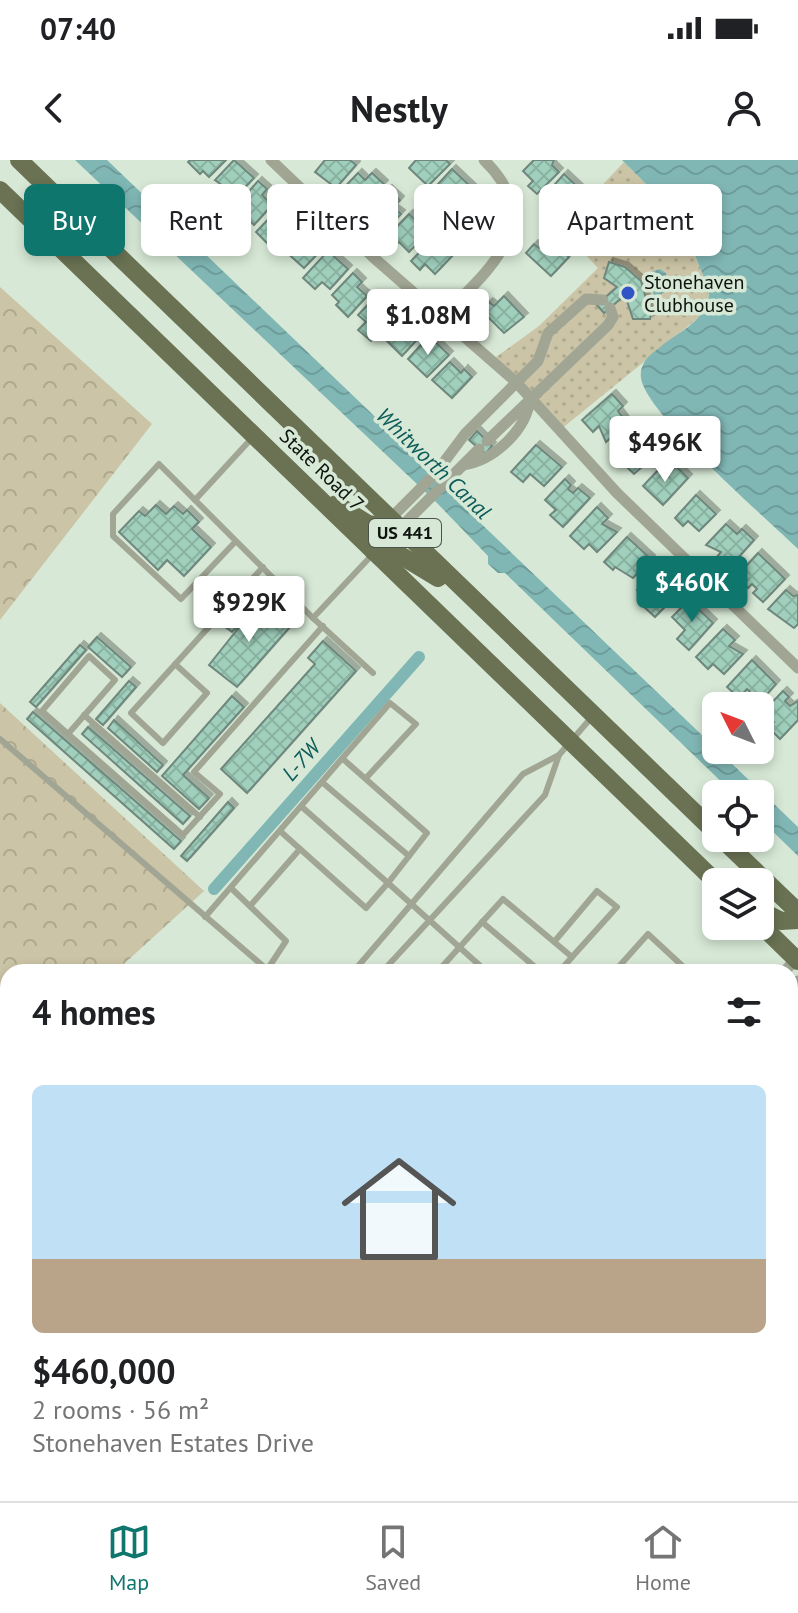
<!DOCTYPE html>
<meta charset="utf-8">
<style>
:root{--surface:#fff;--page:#f6f6f6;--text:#202124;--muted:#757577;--line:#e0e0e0;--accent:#0f766e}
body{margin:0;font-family:"PT Sans",sans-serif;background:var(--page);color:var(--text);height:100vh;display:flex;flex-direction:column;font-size:30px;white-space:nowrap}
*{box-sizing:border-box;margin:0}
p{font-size:26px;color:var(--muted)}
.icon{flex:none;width:44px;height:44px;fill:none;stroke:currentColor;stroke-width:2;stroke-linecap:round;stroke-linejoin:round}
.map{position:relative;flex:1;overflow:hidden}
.sheet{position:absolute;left:0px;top:804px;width:798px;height:538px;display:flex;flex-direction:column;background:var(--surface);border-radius:24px 24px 0 0;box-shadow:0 4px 12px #0003}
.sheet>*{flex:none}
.banner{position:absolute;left:24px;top:24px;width:750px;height:72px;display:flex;gap:16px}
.needle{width:52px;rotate:312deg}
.buttons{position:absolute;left:702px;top:532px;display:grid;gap:16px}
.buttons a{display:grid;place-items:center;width:72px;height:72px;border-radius:12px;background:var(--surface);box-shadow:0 4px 12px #0003;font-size:40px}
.price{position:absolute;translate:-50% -68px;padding:0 18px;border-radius:8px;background:#fff;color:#222;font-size:26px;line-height:52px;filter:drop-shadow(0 2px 4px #0008)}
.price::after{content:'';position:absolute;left:50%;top:48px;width:24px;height:18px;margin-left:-12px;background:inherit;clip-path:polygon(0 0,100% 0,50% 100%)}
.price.on{background:var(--accent);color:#fff}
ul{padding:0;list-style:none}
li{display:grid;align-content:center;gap:16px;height:424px;padding:0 32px}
li span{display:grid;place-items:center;height:248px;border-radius:12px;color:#555}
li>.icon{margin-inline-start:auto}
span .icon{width:144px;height:144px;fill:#fffc;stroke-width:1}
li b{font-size:34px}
h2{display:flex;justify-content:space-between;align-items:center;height:96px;padding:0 32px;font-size:34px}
.tag{padding:0 28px;border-radius:12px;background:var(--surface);box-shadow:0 4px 12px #0003;font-size:28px;line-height:72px}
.tag.on{background:var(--accent);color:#fff}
.status{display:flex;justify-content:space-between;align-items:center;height:56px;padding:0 40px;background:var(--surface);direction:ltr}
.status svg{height:22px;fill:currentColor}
header{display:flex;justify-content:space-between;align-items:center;height:104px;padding:0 32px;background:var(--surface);font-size:36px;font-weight:700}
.dock{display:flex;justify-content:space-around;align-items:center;height:112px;border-top:2px solid var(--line);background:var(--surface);font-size:22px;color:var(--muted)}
.dock a{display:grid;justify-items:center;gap:4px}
.dock .on{color:var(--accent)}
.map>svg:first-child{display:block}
</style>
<div class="status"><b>07:40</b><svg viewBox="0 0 49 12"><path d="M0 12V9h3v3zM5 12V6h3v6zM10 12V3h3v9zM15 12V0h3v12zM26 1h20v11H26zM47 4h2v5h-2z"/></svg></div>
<header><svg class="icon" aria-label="back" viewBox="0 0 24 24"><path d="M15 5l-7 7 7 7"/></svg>Nestly<svg class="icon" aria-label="person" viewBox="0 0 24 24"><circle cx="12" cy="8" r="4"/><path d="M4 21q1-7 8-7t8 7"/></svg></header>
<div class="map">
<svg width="798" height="1341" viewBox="0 0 798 1341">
<defs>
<pattern id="grass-dots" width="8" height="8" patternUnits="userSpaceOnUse" patternTransform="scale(2)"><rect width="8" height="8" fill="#cbc4a6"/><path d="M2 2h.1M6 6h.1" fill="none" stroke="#ada88e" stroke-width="1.8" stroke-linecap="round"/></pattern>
<pattern id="forest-crowns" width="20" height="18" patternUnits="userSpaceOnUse" patternTransform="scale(2)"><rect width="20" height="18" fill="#cbc4a6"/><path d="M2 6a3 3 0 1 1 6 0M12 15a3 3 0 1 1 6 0" fill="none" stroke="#ada88e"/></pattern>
<pattern id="wetland-marsh" width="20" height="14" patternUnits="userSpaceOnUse" patternTransform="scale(2)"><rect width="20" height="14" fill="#cbc4a6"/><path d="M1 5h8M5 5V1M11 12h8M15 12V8" fill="none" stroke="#ada88e"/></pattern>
<pattern id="water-waves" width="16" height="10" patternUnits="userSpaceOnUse" patternTransform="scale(2)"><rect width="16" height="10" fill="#80b7b5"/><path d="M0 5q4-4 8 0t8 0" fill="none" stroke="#6d9c9a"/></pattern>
<pattern id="building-cross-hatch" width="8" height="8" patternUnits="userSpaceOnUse" patternTransform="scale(2)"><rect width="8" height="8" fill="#a0d0bd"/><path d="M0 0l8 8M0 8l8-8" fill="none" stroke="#89b2a1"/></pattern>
<filter id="shadow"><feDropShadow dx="4" dy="-4" stdDeviation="0" flood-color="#0004"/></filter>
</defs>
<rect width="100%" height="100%" fill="#d7e9d6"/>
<path fill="url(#grass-dots)" d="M624,2L680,58L709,130L708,142L698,158L560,270L492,200L539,166L598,108L561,69Z"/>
<g fill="url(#forest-crowns)">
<path d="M0,127L152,264L0,460Z"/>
<path d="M0,543L204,731L115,812H8V909L0,916Z"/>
</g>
<path fill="url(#wetland-marsh)" d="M163,1334H284L278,1341H156Z"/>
<path fill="#cbc4a6" d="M615,41L622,42L658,77V84L645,98L637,99L601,64V57Z"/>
<g fill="url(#water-waves)">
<path d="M75,0H107L391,272L425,310L798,667V696L760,659V634H734L505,413H498L488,404V396L437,343Z"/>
<path d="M622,0H798V389C767,359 646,254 641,218C639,204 649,195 659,188C678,172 710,160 709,130L680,58Z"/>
<path d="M660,109L666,113L670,131L654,136L648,113Z"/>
<path d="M380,1334H434L442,1341H389Z"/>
</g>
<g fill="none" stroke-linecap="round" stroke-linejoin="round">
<g stroke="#80b7b5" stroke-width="12">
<path d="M214,729L419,497"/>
<path d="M657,1334L665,1341"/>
<path d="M616,1341L622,1334"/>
</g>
</g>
<g fill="url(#building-cross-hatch)" stroke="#6f877d" stroke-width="2" filter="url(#shadow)">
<path d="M190,0H226L209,17L203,11L200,14L188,2Z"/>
<path d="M234,0L254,18L228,45L216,34L223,26L215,20Z"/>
<path d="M325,0H350L356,5L336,28L315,12Z"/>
<path d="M416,0H446L450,4L428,26L409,8Z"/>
<path d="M534,0H554L552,5L559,12L537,34L528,26L533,21L523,11Z"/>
<path d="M452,9L472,28L454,47L447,40L440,47L427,36Z"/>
<path d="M358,13L365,20L372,13L384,24L359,51L338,34Z"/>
<path d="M564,14L583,32L564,53L554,43L549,48L541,40Z"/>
<path d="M258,21L267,29L262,35L272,45L254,65L235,47Z"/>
<path d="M388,29L400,40L393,48L401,54L381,76L364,55Z"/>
<path d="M281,46L301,64L282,84L275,77L268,84L256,72Z"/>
<path d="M409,54L428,72L409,92L399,82L394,87L385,79Z"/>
<path d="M306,67L323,88L304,108L284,90Z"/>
<path d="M434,77L455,93L435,114L425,104L420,110L411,101Z"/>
<path d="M548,78L569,97L551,116L526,93L534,84L539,88Z"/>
<path d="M328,91L348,109L330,129L322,122L315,129L303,118Z"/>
<path d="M609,102L625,107L641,121L648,146L652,148L650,159H633L625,135L604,153L597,145L617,127L604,118Z"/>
<path d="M353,113L362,122L357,127L367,136L348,157L336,145L339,142L332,135Z"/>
<path d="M377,135L397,154L371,181L358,170L366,162L358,155Z"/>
<path d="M504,136L524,157L504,173L481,150L489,142L494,146Z"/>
<path d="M402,156L424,172L402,196L383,177Z"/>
<path d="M429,176L449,195L427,217L408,199Z"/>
<path d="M450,202L461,213L464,209L472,217L452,238L432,220Z"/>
<path d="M612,234L623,246L618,251L627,263L606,282L599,266L593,272L582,260Z"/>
<path d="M477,271L492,286L485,294L469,280Z"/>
<path d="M634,272L658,293L634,314L611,292Z"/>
<path d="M536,285L562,307L544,326L530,314L523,322L511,312Z"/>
<path d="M662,306L669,313L676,306L688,318L663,345L643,326Z"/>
<path d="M565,319L571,325L568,329L573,333L578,328L590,338L563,367L550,355L556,350L545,340Z"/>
<path d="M696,335L716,354L699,371L688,361L683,366L675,358Z"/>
<path d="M156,345L166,354L174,346L183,354L187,350L199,362L192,369L211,387L184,416L167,400L158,410L119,372L139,351L145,356Z"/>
<path d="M597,347L608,358L602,364L617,372L597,392L589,384L584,389L570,376Z"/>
<path d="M726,364L737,374L742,369L754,380L728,409L716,398L721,392L706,385Z"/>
<path d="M627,377L651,399L633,418L615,407L613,410L604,402Z"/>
<path d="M758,393L785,419L763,442L753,433L757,429L752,424L748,428L736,417Z"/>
<path d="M656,410L665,424L671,418L682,429L655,457L643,446L648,441L637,430Z"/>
<path d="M786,430L793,436L798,435V464L794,468L768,449Z"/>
<path d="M689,440L713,463L689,490L677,479L685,470L672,457Z"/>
<path d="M268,442L278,450L274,454L289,468L237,527L209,505L256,446L260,450Z"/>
<path d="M232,456L240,463L232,472L224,466Z"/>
<path d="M723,469L735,480L729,486L743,494L724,514L713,504L708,509L696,497Z"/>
<path d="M97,477L131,507L122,517L88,487Z"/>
<path d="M323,481L356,511L247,633L221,609L315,504L308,498Z"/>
<path d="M80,485L86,490L36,547L30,542Z"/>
<path d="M752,500L776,524L760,542L747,529L739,538L727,527Z"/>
<path d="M129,521L136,527L103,565L96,559Z"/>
<path d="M783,531L789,537L785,541L790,546L798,541V560L780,579L769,568L774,562L763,552Z"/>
<path d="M232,536L244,547L183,615L209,638L199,649L162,616Z"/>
<path d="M33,552L181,681L174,689L27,559Z"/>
<path d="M114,560L163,605L157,612L108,568Z"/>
<path d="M88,567L190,656L183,664L82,574Z"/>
<path d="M228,642L234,648L187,701L181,696Z"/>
<path d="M790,953L798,960V1030L790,1023Z"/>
<path d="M790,1295L798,1302V1316L790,1326Z"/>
<path d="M764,1334H788L781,1341H772Z"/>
</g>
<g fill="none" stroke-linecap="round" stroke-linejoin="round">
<g stroke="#a1a694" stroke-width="6">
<path d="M195,340L252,278"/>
<path d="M236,381L181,439L113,376V354L159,304L313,458"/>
<path d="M372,395L313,458L373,513"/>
<path d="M175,504L207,533L163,583L131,553L263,407"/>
<path d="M84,555L200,657"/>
<path d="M68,574L115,520L89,496L42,551L183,675L220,634L194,612L323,466"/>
<path d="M0,579L270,812"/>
<path d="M323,623L409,696"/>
<path d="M302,647L388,723L427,673L343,599"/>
<path d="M280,671L366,748L388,723L487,812"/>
<path d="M231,728L286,781L267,810"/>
<path d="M250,746L300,689"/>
<path d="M205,757L390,543L416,564L366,618"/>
<path d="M482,762L541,812"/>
<path d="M353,812L523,614L559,595"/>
<path d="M382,812L545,635L559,595L591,558"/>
<path d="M441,812L439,810L503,739L572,797L617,747L597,731L554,782"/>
<path d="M559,812L572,797"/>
<path d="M614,812L648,774L689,812"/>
<path d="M790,910L798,917"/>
<path d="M790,927L798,918"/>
<path d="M790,1076L798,1067"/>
<path d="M790,1116L798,1107"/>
<path d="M790,1152L798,1142"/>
<path d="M790,1188L798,1195"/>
<path d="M790,1256L798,1248"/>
<path d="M465,1334L473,1341"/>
<path d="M731,1334L739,1341"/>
<path d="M105,1341L111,1334"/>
<path d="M500,1341L506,1334"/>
<path d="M543,1341L550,1334"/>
</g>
<g stroke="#a1a694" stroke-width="11">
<path d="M271,0L373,97L516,222L617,333L798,508"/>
<path d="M443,156C489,110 548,62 484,0"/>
<path d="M487,281L608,165L613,157L610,148"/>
<path d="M463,305C493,301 528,270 530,237"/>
<path d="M390,359L435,314L465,274L538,201L548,173L586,139L603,140"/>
<path d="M400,368L479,289"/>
<path d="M784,812L796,799"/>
<path d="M790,830L798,821"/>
</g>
<g stroke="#6a7253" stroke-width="18">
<path d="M19,0L716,673"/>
<path d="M0,30L716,722"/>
<path d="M336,344L368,364L400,368"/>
<path d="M374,392L400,395L438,418"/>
<path d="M721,678L798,752"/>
<path d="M760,750L781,761L798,760"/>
<path d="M760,764L798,801"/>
</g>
</g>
<circle fill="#3155c5" stroke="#d7e9d6" stroke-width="3" cx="628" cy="133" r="8"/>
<g text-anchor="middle" stroke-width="7" stroke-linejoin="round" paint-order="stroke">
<rect fill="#d7e9d6" stroke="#4a5349" stroke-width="2" x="369" y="359" width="72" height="28" rx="6"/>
<g font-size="18" font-weight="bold" fill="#0d130d">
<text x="405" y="379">US 441</text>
</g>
<g font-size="20" fill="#0d130d" stroke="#d7e9d6" text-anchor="start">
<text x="644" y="129">Stonehaven<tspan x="644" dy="23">Clubhouse</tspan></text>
</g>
<g font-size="20" fill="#0d130d" stroke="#d7e9d6">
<text transform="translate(322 310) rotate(44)" y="7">State Road 7</text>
</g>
<g font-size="22" font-style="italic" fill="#0c5b59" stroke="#d7e9d6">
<text transform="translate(434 303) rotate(44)" y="8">Whitworth Canal</text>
<text transform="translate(301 600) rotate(-49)" y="8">L-7W</text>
</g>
</g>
</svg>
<div class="buttons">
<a><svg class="needle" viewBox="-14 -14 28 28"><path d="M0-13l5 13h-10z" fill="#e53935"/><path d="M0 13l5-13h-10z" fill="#757577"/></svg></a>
<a><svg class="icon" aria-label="locate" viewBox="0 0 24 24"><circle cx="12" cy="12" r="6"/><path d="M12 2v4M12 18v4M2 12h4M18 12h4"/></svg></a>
<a><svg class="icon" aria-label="layers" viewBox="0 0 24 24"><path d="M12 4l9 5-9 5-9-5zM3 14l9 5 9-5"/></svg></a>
</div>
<b class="price" style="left:428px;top:197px">$1.08M</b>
<b class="price" style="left:665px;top:324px">$496K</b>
<b class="price on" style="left:692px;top:464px">$460K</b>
<b class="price" style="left:249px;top:484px">$929K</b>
<div class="banner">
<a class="tag on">Buy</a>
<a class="tag">Rent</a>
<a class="tag">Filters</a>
<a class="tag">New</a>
<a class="tag">Apartment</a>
</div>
<section class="sheet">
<h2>4 homes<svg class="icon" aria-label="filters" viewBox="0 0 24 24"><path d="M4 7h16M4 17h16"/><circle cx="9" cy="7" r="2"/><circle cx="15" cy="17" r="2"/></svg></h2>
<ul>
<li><span style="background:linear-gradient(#bfe0f5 70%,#b9a48a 0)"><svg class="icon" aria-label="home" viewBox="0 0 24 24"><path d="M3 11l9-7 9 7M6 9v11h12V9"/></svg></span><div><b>$460,000</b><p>2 rooms · 56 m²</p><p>Stonehaven Estates Drive</p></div></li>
</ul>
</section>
</div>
<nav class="dock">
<a class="on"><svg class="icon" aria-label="map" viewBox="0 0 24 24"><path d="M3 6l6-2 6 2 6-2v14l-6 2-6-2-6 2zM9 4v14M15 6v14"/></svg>Map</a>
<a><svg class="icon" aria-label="saved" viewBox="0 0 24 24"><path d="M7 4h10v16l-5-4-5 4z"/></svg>Saved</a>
<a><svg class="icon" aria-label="home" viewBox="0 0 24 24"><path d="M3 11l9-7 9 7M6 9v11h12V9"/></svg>Home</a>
</nav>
